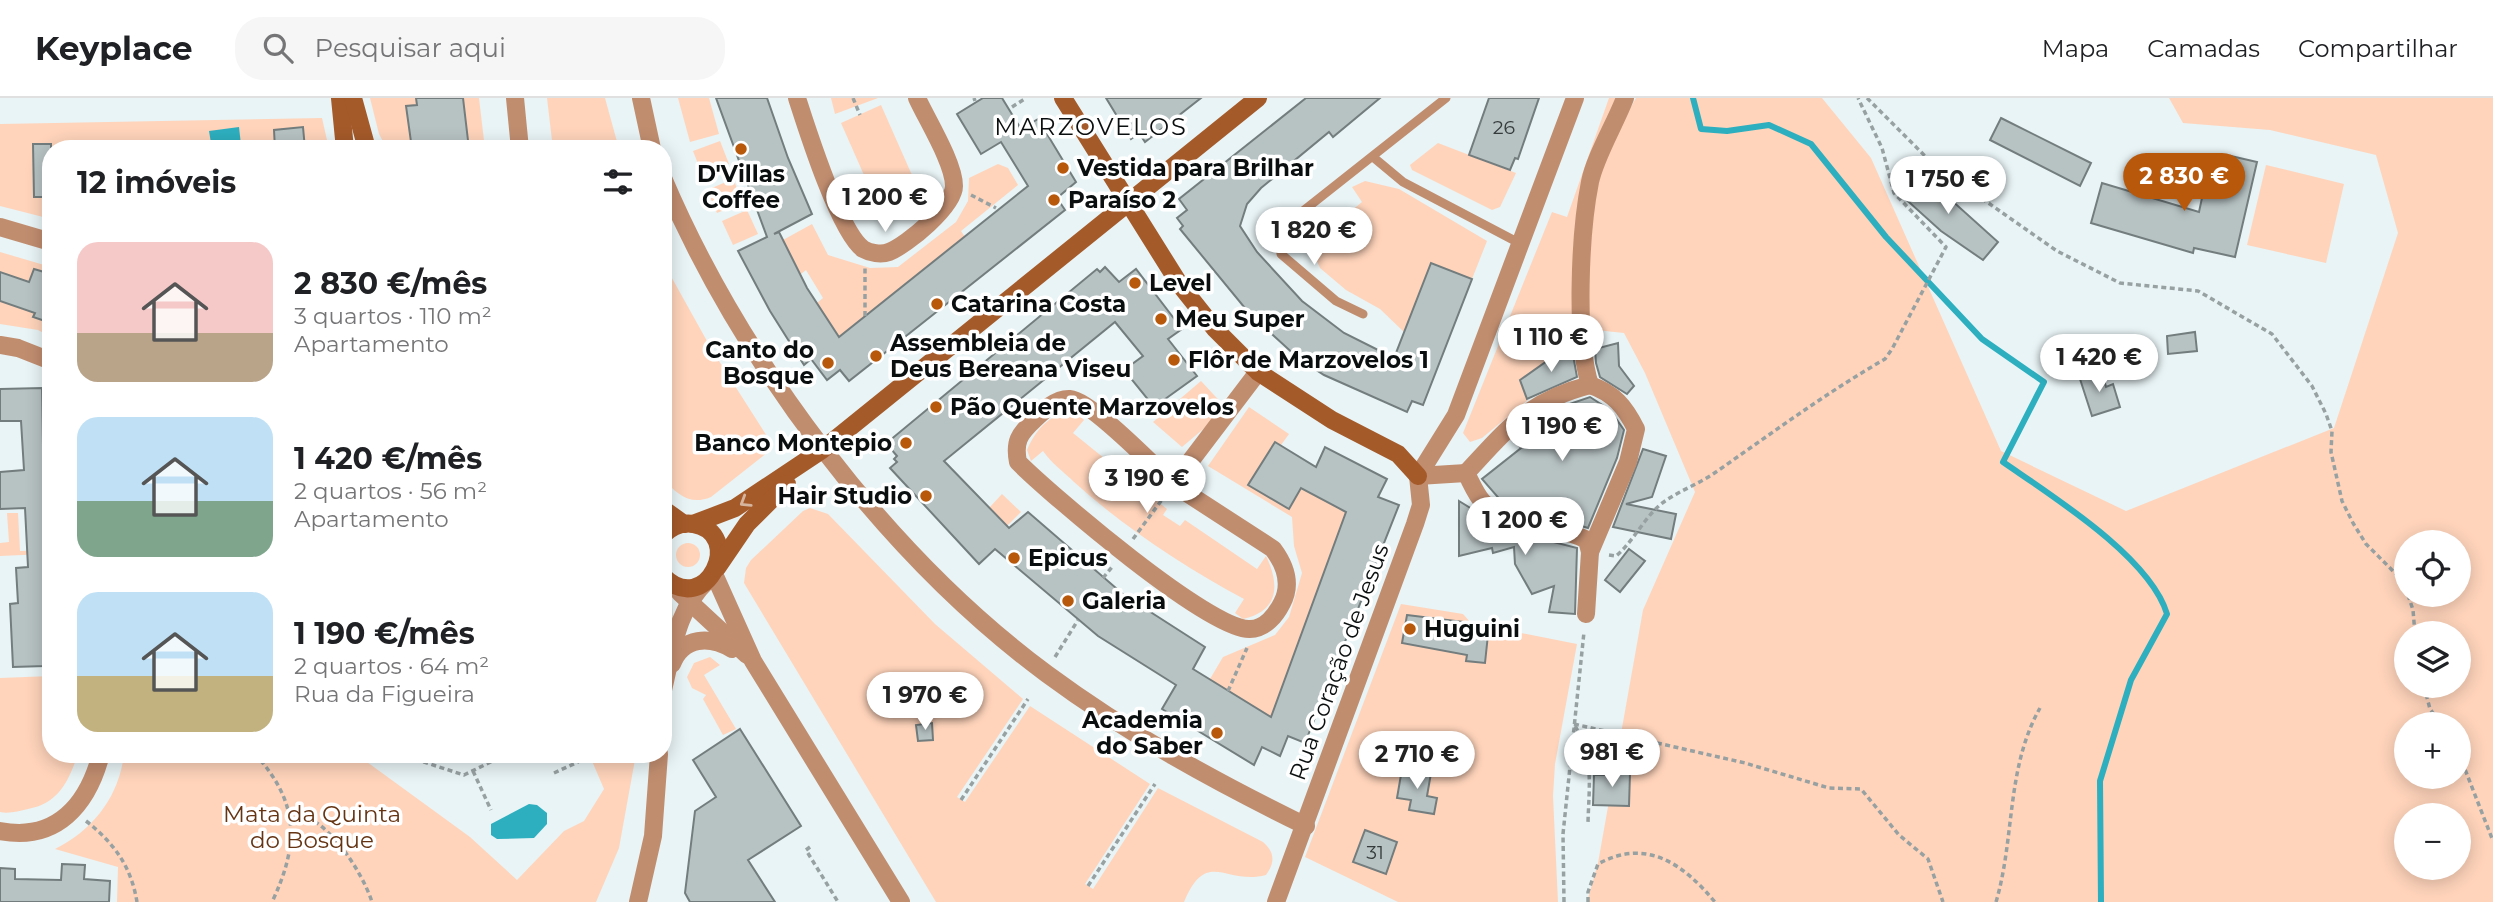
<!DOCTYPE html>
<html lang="pt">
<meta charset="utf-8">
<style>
:root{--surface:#fff;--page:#f6f6f6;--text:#202124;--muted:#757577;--line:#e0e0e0;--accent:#b7580b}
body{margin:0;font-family:Montserrat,sans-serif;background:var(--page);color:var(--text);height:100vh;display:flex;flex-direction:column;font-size:26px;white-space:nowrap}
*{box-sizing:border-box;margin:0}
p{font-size:23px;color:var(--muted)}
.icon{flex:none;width:38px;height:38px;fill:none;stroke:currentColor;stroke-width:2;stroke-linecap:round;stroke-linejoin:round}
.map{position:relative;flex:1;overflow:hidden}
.panel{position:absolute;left:42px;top:42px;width:630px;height:623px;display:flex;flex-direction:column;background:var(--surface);border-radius:28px;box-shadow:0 4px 18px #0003}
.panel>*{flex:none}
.controls{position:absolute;left:2394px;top:432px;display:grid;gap:14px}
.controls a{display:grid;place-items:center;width:77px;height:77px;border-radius:50%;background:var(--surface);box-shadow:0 4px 18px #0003;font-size:35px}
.price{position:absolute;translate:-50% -60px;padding:0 16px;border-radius:24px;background:#fff;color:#222;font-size:23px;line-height:46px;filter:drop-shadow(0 2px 4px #0008)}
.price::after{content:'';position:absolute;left:50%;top:42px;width:21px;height:16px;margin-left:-10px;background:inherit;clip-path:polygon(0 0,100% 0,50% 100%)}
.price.selected{background:var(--accent);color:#fff}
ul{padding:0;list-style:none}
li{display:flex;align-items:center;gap:21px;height:175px;padding:0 35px}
li span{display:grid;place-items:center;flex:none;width:196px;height:140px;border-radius:21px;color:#555}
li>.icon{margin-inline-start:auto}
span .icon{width:84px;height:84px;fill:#fffc;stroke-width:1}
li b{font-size:30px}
h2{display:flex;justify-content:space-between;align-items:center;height:84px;padding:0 35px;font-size:30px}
header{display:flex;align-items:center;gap:42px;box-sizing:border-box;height:98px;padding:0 35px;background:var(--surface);border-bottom:2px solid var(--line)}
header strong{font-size:33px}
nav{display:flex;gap:38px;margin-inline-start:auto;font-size:24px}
.search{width:490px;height:63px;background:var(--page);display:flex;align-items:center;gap:18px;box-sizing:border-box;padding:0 24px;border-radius:28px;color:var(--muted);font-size:26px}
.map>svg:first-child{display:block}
</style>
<header>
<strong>Keyplace</strong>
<div class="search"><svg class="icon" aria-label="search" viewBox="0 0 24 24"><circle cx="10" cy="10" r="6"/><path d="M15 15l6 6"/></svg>Pesquisar aqui</div>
<nav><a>Mapa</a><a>Camadas</a><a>Compartilhar</a></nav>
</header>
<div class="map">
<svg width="2493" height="804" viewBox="0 0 2493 804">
<rect width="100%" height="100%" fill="#e9f4f6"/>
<g fill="#ffd4bb" fill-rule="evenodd">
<path d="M370,0H479L485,51H387L379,36Z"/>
<path d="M547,0H605L619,51H553Z"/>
<path d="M678,0H709L719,36L690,44Z"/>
<path d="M831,0H878L835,16Z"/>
<path d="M1609,0H1619L1604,34L1577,243L1520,282L1528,302L1482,340L1470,344L1463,335L1552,114L1567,119Z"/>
<path d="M1636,0H1822L1871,60L2001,353L2126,413L2334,330L2398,135L2376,57L2270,32L2183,25L2169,0H2493V804H1587L1598,765L1643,512L1695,394L1645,275L1624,235L1586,231L1593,99L1607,51ZM2406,444H2459V497H2406ZM2406,536H2459V588H2406ZM2406,626H2459V679H2406ZM2406,718H2459V770H2406Z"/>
<path d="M881,7L919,93L879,111L841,25Z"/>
<path d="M322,20L329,51H51V121L0,108V26Z"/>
<path d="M720,43L729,66L702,76L693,53Z"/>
<path d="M1438,45L1516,75L1500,109L1492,112L1412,72L1410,67Z"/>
<path d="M998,66L1008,70L1018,87L961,133L965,139L839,239L817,205L823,200L806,172L801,176L783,142L812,126L828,157L870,170L898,169L956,124L968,103L969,80Z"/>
<path d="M2266,67L2344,86L2326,165L2247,147Z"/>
<path d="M733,81L743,104L717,115L707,92Z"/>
<path d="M1365,83L1399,91L1487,143L1472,181L1431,165L1404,234L1380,211L1346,192L1320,170L1308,143L1322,137L1362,104L1352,89Z"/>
<path d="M747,112L758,136L733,147L722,123Z"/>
<path d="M0,154L51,169V239L38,232L0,226Z"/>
<path d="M663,164L712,252L770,343L768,354L711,399C690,408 677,396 663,381Z"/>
<path d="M1201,283L1227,311L1182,349L1153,324Z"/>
<path d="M1249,309L1289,336L1281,347L1275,344L1248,387L1289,411L1301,390L1346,414L1271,619L1210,581L1223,559L1275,537L1289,519L1302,475L1294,448L1292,419L1208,368Z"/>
<path d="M1076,313L1084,322L1073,335L1167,411L1163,417L1180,428L1185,422L1257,471L1266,458C1280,487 1279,513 1243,521L1235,515L1244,501C1183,468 1125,430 1074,384C1064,374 1051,365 1043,353L1031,363L1027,352C1037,329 1051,315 1076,313Z"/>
<path d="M1002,396L1021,414L1007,428L989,410Z"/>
<path d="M810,410L828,416L935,526L1023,601L957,699L965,704L1030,608L1150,686L1085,786L1093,791L1158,690L1263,744C1275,754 1275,765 1266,777C1226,788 1207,749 1184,804H936L744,485L746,470L751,462L803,413Z"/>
<path d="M7,415H18L20,453L46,452L45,456L0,458V445L9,444Z"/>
<circle cx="688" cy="457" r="12"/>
<path d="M1401,506L1463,516L1471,525L1577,546L1555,666L1553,698L1558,804H1398L1305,759Z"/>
<path d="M710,559L720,567L704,577L736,631L723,637L703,601L706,597L692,590L687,579L694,565Z"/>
<path d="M51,578V656H78C68,684 59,705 28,711C19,713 9,716 0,714V580Z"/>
<path d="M124,656H356L470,739L517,782L564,733L584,723L604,691L589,656H636L619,750L596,804H117L118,769L55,751C93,732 119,699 124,656Z"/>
</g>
<g fill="#2dafbf">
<path d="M239,29L241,47L212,51L209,33Z"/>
<path d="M529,706L537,707L547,715V726L534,740L497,741L491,737V726Z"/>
</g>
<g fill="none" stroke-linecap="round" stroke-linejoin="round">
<path stroke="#2dafbf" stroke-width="6" d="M1693,0L1701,31L1727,33L1769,27L1811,46L1886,139L1982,241L2044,284L2003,364C2052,398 2150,459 2167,516L2131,582L2100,683L2101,804"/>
</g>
<g fill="#b7c2c3" stroke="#737d7e" stroke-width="2">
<path d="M416,0H463L469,51H412L406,8L417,7Z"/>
<path d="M716,0H767L788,60L812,116L774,136L779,134L807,190L839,239L1028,88L1001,44L981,56L957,16L983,0H1002L1021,31L1038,21L1076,84L1057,100L1065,112L920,227L849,283L840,272L827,282L811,261L804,267L770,213L738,153L767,139Z"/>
<path d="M1106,0H1201L1145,44L1139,35L1131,41Z"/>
<path d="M1306,0H1380L1333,39L1329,34L1261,90L1247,106L1240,128L1257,154L1302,203L1344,235L1394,260L1431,165L1472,181L1423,307L1412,303L1407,314L1324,277L1298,260L1249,215L1180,131L1183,128L1177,120L1187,112L1179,101Z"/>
<path d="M1489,0H1539L1518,61L1515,60L1510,72L1469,57Z"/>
<path d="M2001,20L2091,65L2080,88L1990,42Z"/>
<path d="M303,29L305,51H275L274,32Z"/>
<path d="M33,46H51V99H34Z"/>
<path d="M2231,58L2257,64L2235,159L2194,150L2193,155L2091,125L2102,85L2199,114L2208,72L2228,76Z"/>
<path d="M1920,74L1998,144L1983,162L1941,133L1900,96Z"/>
<path d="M1105,169L1119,184L1136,171L1182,231L1168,241L1197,278L1154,309L1124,272L1143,258L1115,224L944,363L1009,430L1028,414L1124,497L1205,549L1193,571L1271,619L1346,414L1301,390L1289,411L1248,387L1275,344L1316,369L1325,349L1387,381L1378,399L1399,407L1305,645L1288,638L1280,658L1262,649L1254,667L1162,611L1176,587L1098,538L995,451L979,466L890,370L897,364L894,361L897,358L891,351L894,348L889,343L1097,171L1100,174Z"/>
<path d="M34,171L51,176V225L33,219L35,215L0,203V174L29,184Z"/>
<path d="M2195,234L2197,253L2168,256L2167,238Z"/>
<path d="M1618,245L1619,268L1634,288L1627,296L1600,279L1596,265L1595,251Z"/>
<path d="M1571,246L1577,279L1527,301L1520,282Z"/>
<path d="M2102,274L2106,289L2113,286L2120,309L2092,318L2080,281Z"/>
<path d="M42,290L43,348L51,347V550H44L45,568L13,569L10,506L18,505L16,470L28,469L25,410L0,411V374L24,372L21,323H0V291Z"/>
<path d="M1590,299L1610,312L1624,332L1617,360L1588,430L1502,404L1482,381L1521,350L1514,341L1555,311Z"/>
<path d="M1643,351L1666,358L1652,399L1626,406L1676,416L1671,441L1613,429Z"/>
<path d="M1459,403L1503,430L1538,443L1534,439L1577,450L1575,516L1549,514L1554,488L1532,496L1515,466L1514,449L1493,455L1492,450L1459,458Z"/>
<path d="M1629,451L1645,463L1620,494L1605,482Z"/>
<path d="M1407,517L1489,527L1485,565L1466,563L1467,557L1402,545Z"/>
<path d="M932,625L933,642L918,643L916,627Z"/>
<path d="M740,631L801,728L748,762L775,804H690L685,795L695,713L716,699L693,662Z"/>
<path d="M1402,671L1431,675L1427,698L1437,700L1434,716L1409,712L1411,702L1397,700Z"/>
<path d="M1608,674L1630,675L1629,708L1593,707L1594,677H1608Z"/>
<path d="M1365,732L1397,744L1386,776L1353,764Z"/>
<path d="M62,766L85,767L84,781L110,783L109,804H0V770L15,771V781L61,782Z"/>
</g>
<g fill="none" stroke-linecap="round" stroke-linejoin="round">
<g stroke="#98a1a2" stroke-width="3.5" stroke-dasharray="5 3.5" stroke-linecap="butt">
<path d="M853,0L860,17"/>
<path d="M974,0L975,3"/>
<path d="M1867,0L1934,67L2057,153L2120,185L2198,193L2272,236L2312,288L2326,316L2332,333L2331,354L2342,403L2353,425L2366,446L2402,482L2406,493"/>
<path d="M1012,9L1026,0"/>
<path d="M971,97L996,110"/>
<path d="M865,218V170"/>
<path d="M1133,441L1164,399"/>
<path d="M1609,457L1616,458C1633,444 1644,420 1661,406C1678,393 1699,386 1716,374C1772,335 1826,295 1885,261L1892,251L1946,149L1894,95L1882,50L1858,0"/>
<path d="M1103,480L1112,469"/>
<path d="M2408,497L2413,512L2415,536"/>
<path d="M1055,559L1078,522"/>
<path d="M2424,588L2430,611L2441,626"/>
<path d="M1228,593L1247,550"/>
<path d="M1574,626L1745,665L1829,690L1861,691L1899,737L1928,761L1943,804"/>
<path d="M1575,628C1594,659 1589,689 1588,724"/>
<path d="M255,656C300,705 299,747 272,804"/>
<path d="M399,656L464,677L507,656"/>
<path d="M2459,656L2493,743"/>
<path d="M473,673L491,712"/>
<path d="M554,675L578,664L574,656"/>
<path d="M961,702L1028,601"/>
<path d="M291,714C326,717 362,773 372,804"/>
<path d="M86,723C114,745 131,768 137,804"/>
<path d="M810,749L806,752L838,804"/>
<path d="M1088,788L1155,686"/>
<path d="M1564,804L1563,736L1584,534"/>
<path d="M1588,804V794L1598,766C1647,739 1684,767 1715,804"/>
<path d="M1996,804C2015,740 2006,670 2040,610"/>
</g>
<g stroke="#c18d6f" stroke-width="9">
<path d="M1373,59L1403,84L1521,146"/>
<path d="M1363,216L1336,203L1281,156L1279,132L1446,0"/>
</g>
<g stroke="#c18d6f" stroke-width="18">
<path d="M515,0L520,51"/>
<path d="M641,0L652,51"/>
<path d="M797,0C807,31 839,133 863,151C870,155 881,157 889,154C907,147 954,108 954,88C954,65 927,22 917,0"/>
<path d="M663,80C741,263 886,457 1047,576C1128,636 1216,684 1306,728"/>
<path d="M0,129L51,144"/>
<path d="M0,247L18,250L51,263"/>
<path d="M1466,375C1508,330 1528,303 1590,287C1575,240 1580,134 1590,84C1595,59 1615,26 1625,0"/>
<path d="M1466,375C1471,384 1476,397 1483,404C1511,432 1555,425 1587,442L1590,454L1586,516"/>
<path d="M1418,378L1456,317L1575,0"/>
<path d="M1418,378L1466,375"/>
<path d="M1173,386L1273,451C1285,467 1292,486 1282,505C1276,517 1265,531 1250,531C1210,533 1051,397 1018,364C1014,344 1019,336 1034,322C1043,313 1056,300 1070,301C1090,302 1156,370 1173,386L1258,274"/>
<path d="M1590,454L1628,364L1636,331C1625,309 1614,295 1590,287"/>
<path d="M714,476L753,563L901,804"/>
<path d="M680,495L747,557"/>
<path d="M663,503L664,559"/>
<path d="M672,566C683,538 710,538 732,551"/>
<path d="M663,592C673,551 676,512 708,482"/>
<path d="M0,733C57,744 88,706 101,656"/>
<path d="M638,804L653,738L659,656"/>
<path d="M1276,804L1415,426L1421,407L1418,378"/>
</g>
<g stroke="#a55a2a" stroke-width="18">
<path d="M340,0L345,51"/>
<path d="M353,0L367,51"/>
<path d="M1063,0L1180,187L1215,231L1258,274L1332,322L1398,356L1418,378"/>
<path d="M663,411L684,426"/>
<path d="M693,426L735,410L822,352L1258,0"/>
<path d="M663,437C671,429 682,424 693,426C747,435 706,522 663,478"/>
<path d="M717,470L747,426L787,386"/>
</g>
</g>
<defs><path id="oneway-chevron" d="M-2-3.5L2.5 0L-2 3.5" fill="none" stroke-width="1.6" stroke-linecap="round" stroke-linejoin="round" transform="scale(1.75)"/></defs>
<use stroke="#d6b59f" href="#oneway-chevron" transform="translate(745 404) rotate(148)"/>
<g fill="#b7580b" stroke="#fff" stroke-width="2.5">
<circle cx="741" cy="51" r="7"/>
<circle cx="1063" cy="70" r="7"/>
<circle cx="1054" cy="102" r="7"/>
<circle cx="1135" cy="185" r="7"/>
<circle cx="937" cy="206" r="7"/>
<circle cx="1161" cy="221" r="7"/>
<circle cx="876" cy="258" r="7"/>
<circle cx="1174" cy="262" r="7"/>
<circle cx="828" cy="265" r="7"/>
<circle cx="936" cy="309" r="7"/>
<circle cx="906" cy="345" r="7"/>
<circle cx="926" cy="398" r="7"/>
<circle cx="1014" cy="460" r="7"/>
<circle cx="1068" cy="503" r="7"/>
<circle cx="1410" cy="531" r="7"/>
<circle cx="1217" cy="635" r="7"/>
</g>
<g text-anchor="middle" stroke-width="7" stroke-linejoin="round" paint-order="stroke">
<g font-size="19" fill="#353b3b">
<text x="1504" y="36">26</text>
<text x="1375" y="761">31</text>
</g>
<g font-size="23" font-weight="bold" fill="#0a0e0e" stroke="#fff" text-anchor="start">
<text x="1077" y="78">Vestida para Brilhar</text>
<text x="741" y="84" text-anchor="middle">D'Villas<tspan x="741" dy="26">Coffee</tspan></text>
<text x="1068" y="110">Paraíso 2</text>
<text x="1149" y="193">Level</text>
<text x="951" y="214">Catarina Costa</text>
<text x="1175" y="229">Meu Super</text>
<text x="890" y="253">Assembleia de<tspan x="890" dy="26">Deus Bereana Viseu</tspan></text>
<text x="814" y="260" text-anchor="end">Canto do<tspan x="814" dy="26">Bosque</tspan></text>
<text x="1188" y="270">Flôr de Marzovelos 1</text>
<text x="950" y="317">Pão Quente Marzovelos</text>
<text x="892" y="353" text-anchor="end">Banco Montepio</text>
<text x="912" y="406" text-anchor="end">Hair Studio</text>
<text x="1028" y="468">Epicus</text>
<text x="1082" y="511">Galeria</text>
<text x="1424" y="539">Huguini</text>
<text x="1203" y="630" text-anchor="end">Academia<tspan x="1203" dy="26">do Saber</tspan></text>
</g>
<g font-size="23" fill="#0a0e0e" stroke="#fff">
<text transform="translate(1339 564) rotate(-70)" y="8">Rua Coração de Jesus</text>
</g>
<g font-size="23" fill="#653413" stroke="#fff">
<text x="312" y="724">Mata da Quinta<tspan x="312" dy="26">do Bosque</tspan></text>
</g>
<g font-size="24" letter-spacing="2" fill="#0a0e0e" stroke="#fff">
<text x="1091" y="37">MARZOVELOS</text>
</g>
</g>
</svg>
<div class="controls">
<a><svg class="icon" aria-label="locate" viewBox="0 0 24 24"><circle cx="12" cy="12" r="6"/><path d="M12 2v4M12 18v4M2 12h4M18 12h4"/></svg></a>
<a><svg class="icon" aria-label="layers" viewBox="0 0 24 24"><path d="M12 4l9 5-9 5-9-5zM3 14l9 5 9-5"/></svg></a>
<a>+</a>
<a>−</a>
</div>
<b class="price selected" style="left:2184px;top:115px">2 830 €</b>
<b class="price" style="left:1948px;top:118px">1 750 €</b>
<b class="price" style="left:885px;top:136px">1 200 €</b>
<b class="price" style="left:1314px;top:169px">1 820 €</b>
<b class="price" style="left:1551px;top:276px">1 110 €</b>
<b class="price" style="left:2099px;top:296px">1 420 €</b>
<b class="price" style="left:1562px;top:365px">1 190 €</b>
<b class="price" style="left:1147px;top:417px">3 190 €</b>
<b class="price" style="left:1525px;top:459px">1 200 €</b>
<b class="price" style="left:925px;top:634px">1 970 €</b>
<b class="price" style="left:1612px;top:691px">981 €</b>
<b class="price" style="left:1417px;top:693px">2 710 €</b>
<section class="panel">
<h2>12 imóveis<svg class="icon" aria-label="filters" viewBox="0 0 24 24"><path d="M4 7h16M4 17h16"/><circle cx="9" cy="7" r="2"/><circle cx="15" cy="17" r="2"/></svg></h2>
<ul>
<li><span style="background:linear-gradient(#f6c9c9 65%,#b9a48a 0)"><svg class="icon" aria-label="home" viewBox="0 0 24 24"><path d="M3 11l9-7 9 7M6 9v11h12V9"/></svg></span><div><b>2 830 €/mês</b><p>3 quartos · 110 m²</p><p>Apartamento</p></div></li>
<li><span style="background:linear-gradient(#bfe0f5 60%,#7fa58c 0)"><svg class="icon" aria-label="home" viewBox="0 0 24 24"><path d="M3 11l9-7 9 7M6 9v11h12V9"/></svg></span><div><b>1 420 €/mês</b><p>2 quartos · 56 m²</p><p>Apartamento</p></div></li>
<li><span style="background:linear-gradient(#bfe0f5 60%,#c2b280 0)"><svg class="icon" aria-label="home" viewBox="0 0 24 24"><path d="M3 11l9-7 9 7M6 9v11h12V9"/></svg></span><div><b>1 190 €/mês</b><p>2 quartos · 64 m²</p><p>Rua da Figueira</p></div></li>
</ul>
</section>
</div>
